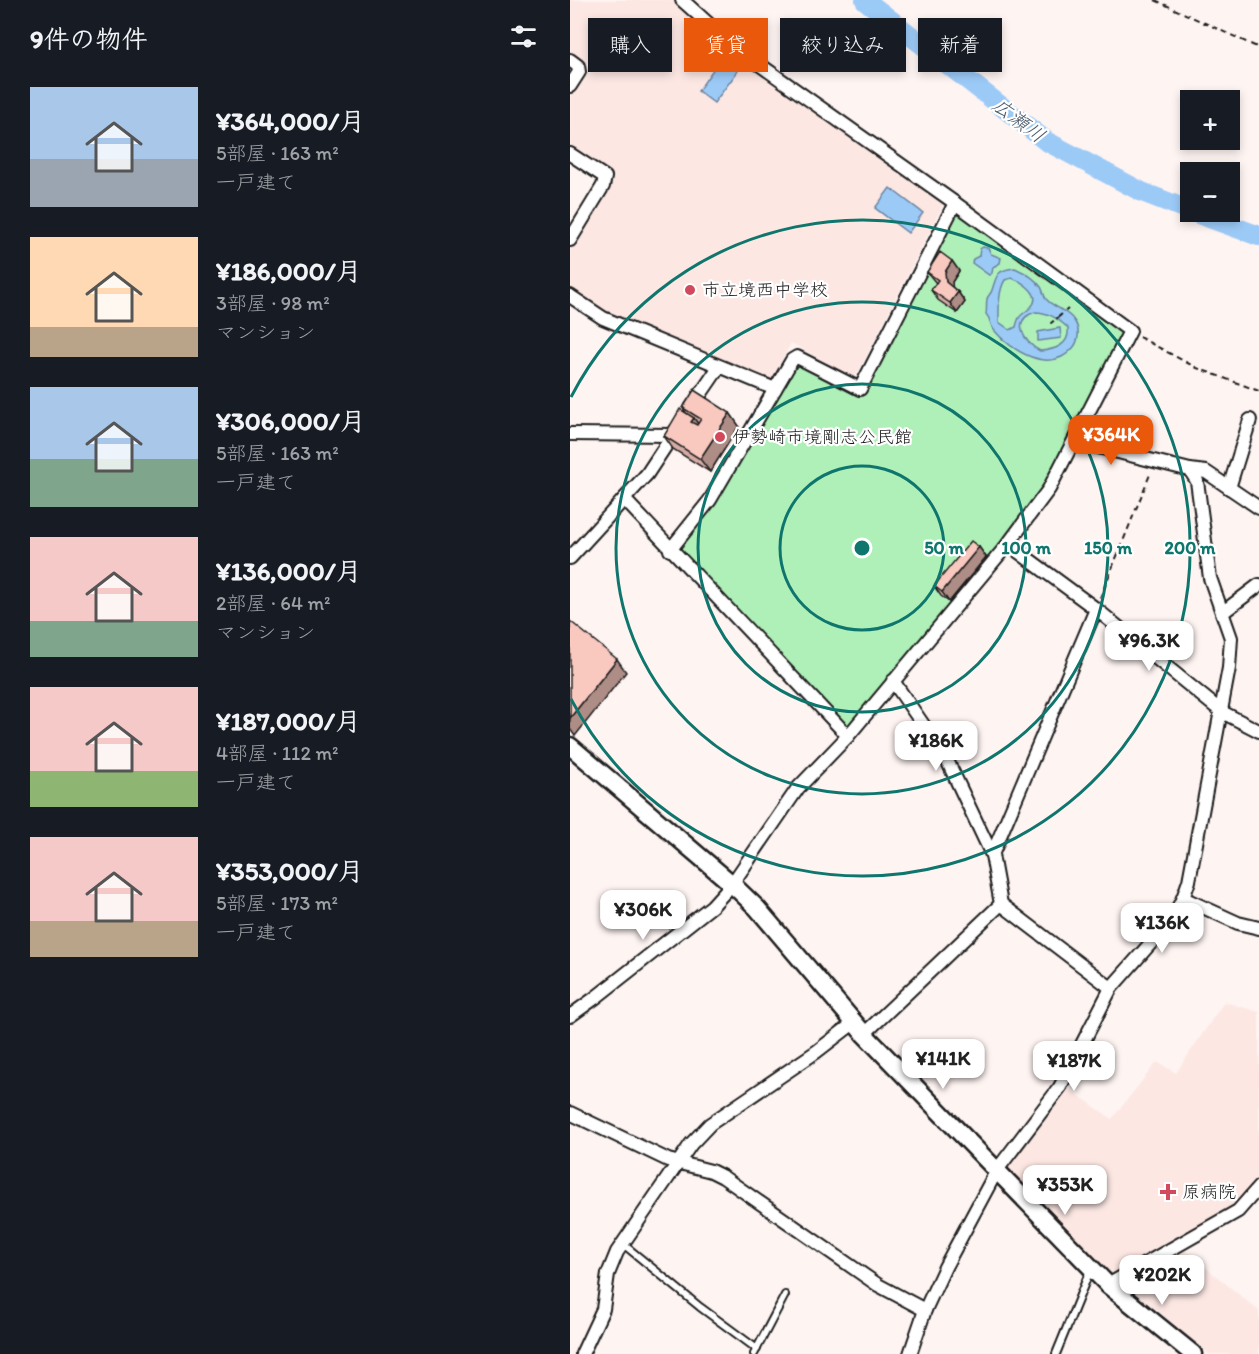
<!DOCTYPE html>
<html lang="ja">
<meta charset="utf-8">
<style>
:root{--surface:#171b24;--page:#20242c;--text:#f1f3f6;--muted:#9ea1a6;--accent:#ea580c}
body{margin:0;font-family:Itim,"Klee One",sans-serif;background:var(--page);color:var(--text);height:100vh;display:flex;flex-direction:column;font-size:22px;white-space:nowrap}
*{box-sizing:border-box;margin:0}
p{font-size:20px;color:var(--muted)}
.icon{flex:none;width:33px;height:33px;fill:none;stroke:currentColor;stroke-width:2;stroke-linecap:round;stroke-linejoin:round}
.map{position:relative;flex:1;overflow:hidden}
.side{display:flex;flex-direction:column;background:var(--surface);width:570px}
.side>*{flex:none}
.top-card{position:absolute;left:18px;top:18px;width:570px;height:54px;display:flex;gap:12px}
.tools{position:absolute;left:610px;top:90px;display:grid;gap:12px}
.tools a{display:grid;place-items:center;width:60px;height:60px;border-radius:0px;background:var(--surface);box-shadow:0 3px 9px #0003;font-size:30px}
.price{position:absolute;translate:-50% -51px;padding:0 14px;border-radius:12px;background:#fff;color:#222;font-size:20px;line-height:39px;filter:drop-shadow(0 2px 3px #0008)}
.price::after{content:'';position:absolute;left:50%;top:36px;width:18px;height:14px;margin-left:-9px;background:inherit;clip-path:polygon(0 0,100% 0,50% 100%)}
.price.active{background:var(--accent);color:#fff}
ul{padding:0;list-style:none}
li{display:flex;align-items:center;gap:18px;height:150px;padding:0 30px}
li span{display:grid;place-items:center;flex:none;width:168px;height:120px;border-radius:0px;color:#555}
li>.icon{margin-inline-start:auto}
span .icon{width:72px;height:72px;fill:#fffc;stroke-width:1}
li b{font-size:26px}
h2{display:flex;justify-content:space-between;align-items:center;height:72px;padding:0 30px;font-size:26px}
.tag{padding:0 21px;border-radius:0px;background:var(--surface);box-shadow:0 3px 9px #0003;font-size:21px;line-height:54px}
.tag.active{background:var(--accent);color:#fff}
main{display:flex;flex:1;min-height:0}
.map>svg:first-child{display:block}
</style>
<main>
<section class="side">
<h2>9件の物件<svg class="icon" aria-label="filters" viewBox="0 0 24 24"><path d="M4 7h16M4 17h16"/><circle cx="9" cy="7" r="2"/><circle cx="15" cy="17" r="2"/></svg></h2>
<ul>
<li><span style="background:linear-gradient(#a9c7e8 60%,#9aa5b1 0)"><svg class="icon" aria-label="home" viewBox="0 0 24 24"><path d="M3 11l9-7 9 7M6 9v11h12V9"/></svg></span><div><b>¥364,000/月</b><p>5部屋 · 163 m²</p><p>一戸建て</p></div></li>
<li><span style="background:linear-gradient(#ffd9b3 75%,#b9a48a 0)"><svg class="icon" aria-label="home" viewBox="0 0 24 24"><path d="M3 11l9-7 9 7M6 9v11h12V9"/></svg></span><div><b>¥186,000/月</b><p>3部屋 · 98 m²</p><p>マンション</p></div></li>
<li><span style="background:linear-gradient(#a9c7e8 60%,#7fa58c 0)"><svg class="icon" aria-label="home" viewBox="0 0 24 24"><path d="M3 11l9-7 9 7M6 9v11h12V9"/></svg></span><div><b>¥306,000/月</b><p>5部屋 · 163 m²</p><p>一戸建て</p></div></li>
<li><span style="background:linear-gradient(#f6c9c9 70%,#7fa58c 0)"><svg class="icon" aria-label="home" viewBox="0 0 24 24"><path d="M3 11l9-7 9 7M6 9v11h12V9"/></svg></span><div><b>¥136,000/月</b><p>2部屋 · 64 m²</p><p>マンション</p></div></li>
<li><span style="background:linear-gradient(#f6c9c9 70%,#8fb573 0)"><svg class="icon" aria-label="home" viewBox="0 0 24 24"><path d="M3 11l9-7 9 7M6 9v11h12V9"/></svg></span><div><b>¥187,000/月</b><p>4部屋 · 112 m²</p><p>一戸建て</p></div></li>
<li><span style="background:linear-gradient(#f6c9c9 70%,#b9a48a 0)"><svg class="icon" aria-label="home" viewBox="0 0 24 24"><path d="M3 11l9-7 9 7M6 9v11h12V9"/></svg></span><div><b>¥353,000/月</b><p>5部屋 · 173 m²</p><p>一戸建て</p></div></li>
</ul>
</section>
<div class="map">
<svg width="689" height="1354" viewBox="0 0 689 1354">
<rect width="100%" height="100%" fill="#fef4f2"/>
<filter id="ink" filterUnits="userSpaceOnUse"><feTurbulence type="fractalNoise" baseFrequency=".0167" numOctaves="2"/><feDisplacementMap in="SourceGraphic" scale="12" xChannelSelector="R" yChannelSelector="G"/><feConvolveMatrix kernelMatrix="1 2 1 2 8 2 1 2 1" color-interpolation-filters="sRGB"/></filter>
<g filter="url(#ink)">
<g fill="#fce7e3">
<path d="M0,0H106L154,43L221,95L300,148L372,201L373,205L287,375L282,377L221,343L200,382L35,313L0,291V249L42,180L0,149V94L17,68L0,54Z"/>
<path d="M654,1002L689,1012V1180L679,1193L661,1210L546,1276L540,1275L436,1170L435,1166L495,1086L542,1119L587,1062L606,1073Z"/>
<path d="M613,1249L689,1311V1354H639L555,1284L554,1280Z"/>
</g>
<path fill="#aff0b9" stroke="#66866a" stroke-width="1.5" d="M390,215L551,329L552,334L486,467L464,503L281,724L277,726L110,553V546L225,366L231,365L292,396L385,216Z"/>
<g fill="#9ccaf7" stroke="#69849f" stroke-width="1.5" fill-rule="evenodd">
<path d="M131,37L146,49L139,59L124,47Z"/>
<path d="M151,58L168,71L144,103L128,91Z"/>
<path d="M320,188L353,213L338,233L305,208Z"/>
<path d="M413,247L418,248L421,254L431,258L430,263L423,267L422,273L419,275L402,263L403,259L409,256L410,249Z"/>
<path d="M445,268C454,272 465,278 471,287C473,290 474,296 476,299C484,308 499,311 505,322C510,330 509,341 503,348C480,375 441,351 424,330C419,324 421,319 416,314C417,309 416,304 417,299C418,295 421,294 422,290C427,275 426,270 445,268ZM442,278C453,282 473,295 461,307C452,316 449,313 446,327L440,330L429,322C429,309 428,291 435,280ZM465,312C479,312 488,319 498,328C500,345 485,350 470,351C453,342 441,320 465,312Z"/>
<path d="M490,328L491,338L468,341V332Z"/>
</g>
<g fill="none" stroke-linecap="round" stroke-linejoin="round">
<g stroke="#9ccaf7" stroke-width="20">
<path d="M295,0L476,141L572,192L621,211"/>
<path d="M623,212L689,236"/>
</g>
<defs>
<g id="lane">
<path d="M53,1244L130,1307L187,1349"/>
<path d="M184,1354L215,1295"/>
<path d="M486,1354L521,1268"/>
</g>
<g id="street">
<path d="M0,60L8,66L9,72L0,86"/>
<path d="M0,154L35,177L33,186L0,240"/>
<path d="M0,296L33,318L205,389"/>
<path d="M121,408L149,367"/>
<path d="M0,434L103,435"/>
<path d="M620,470L636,472L689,508"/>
<path d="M659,488L680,420"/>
<path d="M54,499L278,736"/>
<path d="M438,544L526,609L652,712L689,731"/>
<path d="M100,550L140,500L222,360L227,357L290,389L385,203"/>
<path d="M0,558L77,474L106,430"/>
<path d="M652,613L689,585"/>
<path d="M323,681L376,758L422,855L431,904L541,988"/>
<path d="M422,855L526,609"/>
<path d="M613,898L668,923L689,928"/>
<path d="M0,1016L25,998L142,906L162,884L228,788L278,736L438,544L479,489L560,331L385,203L162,45L112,0"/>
<path d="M294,1034L431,904"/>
<path d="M0,1113L98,1160L141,1171L153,1177L308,1285L355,1310"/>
<path d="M538,1285L668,1211L689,1187"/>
<path d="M12,1354L33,1309L38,1274L47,1252L121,1144L140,1124L246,1052L285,1022"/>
<path d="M340,1354L355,1310L375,1267L427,1170L490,1087L541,988L603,918L613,898L619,881L659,668L661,638L640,578L627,481L620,470L504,441"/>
</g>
<path id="secondary" d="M0,746L162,884L187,908L294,1034L538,1285L623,1354"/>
</defs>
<use href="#lane" stroke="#1c1c1c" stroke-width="10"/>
<use href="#street" stroke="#1c1c1c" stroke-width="16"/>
<use href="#secondary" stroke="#1c1c1c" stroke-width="21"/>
<g stroke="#1c1c1c" stroke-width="2" stroke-dasharray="6 4.5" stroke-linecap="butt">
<path d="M585,0L689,48"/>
<path d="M491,315L481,323L498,309"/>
<path d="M569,337L627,368L689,391"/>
<path d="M530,598L581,472"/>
</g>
<use href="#lane" stroke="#fff" stroke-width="6"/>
<use href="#street" stroke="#fff" stroke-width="12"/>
<use href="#secondary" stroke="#fff" stroke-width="16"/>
</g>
<g fill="#d6ada5" stroke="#1c1c1c" stroke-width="1.5">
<path d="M382,261L389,271L382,282V287L388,292L395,302L387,313L368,300L361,290L366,283L357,272Z"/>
<path d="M113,408L160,413L169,426L140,472L103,449L94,436L116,413Z"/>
<path d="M409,547L416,557L379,602L371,596L364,586Z"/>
</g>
<g fill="#ae8d86" stroke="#1c1c1c" stroke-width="1.5">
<path d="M382,261L389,271L382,282L383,292L376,282L375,272Z"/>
<path d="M388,292L395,302L387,313L380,303Z"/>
<path d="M160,413L169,426L140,472L130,459Z"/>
<path d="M124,418L133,431L121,422Z"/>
<path d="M409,547L416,557L379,602L372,592Z"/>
<path d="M47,659L56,672L5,736L0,729V718Z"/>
</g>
<g fill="#f9c9c0" stroke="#1c1c1c" stroke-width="1.5">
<path d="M370,252L382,261L375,272L376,282L388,292L380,303L361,290L368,280L357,272Z"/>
<path d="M124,390L160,413L130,459L94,436L110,409L124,418L121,422L127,425L131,419L113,408Z"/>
<path d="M401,541L409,547L372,592L364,586Z"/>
<path d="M0,621L47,659L0,718Z"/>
</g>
</g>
<g fill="none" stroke="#0f766e" stroke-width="3">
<circle cx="292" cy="548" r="82"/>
<circle cx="292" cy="548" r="164"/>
<circle cx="292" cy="548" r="246"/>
<path d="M1 397A328 328 0 1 1 1 699"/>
</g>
<g fill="#d1495b" stroke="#fff" stroke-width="2">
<circle cx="120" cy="290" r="6"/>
<circle cx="150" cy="437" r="6"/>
<path d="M595 1183h6v6h6v6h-6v6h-6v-6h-6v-6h6z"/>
</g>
<g text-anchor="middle" stroke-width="4.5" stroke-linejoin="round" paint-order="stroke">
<g font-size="18" fill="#1c1c1c" stroke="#fff" text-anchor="start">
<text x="132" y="296">市立境西中学校</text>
<text x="162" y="443">伊勢崎市境剛志公民館</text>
<text x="612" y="1198">原病院</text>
</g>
<g font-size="20" font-style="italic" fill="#495969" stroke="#fff">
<text transform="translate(449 120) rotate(37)" y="7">広瀬川</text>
</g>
</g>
<circle cx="292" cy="548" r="9" fill="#0f766e" stroke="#fff" stroke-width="3"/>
<g font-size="18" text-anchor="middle" font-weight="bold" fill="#0f766e" stroke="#fff" stroke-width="4.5" stroke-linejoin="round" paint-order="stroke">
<text x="374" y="554">50 m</text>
<text x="456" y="554">100 m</text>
<text x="538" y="554">150 m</text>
<text x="620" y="554">200 m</text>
</g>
</svg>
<div class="tools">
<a>+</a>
<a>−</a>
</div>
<b class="price active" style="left:541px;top:466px">¥364K</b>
<b class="price" style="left:579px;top:672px">¥96.3K</b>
<b class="price" style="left:366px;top:772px">¥186K</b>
<b class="price" style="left:73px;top:941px">¥306K</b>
<b class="price" style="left:592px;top:954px">¥136K</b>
<b class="price" style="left:373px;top:1090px">¥141K</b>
<b class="price" style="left:504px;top:1092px">¥187K</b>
<b class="price" style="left:495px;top:1216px">¥353K</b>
<b class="price" style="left:592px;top:1306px">¥202K</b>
<div class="top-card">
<a class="tag">購入</a>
<a class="tag active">賃貸</a>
<a class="tag">絞り込み</a>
<a class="tag">新着</a>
</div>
</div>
</main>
